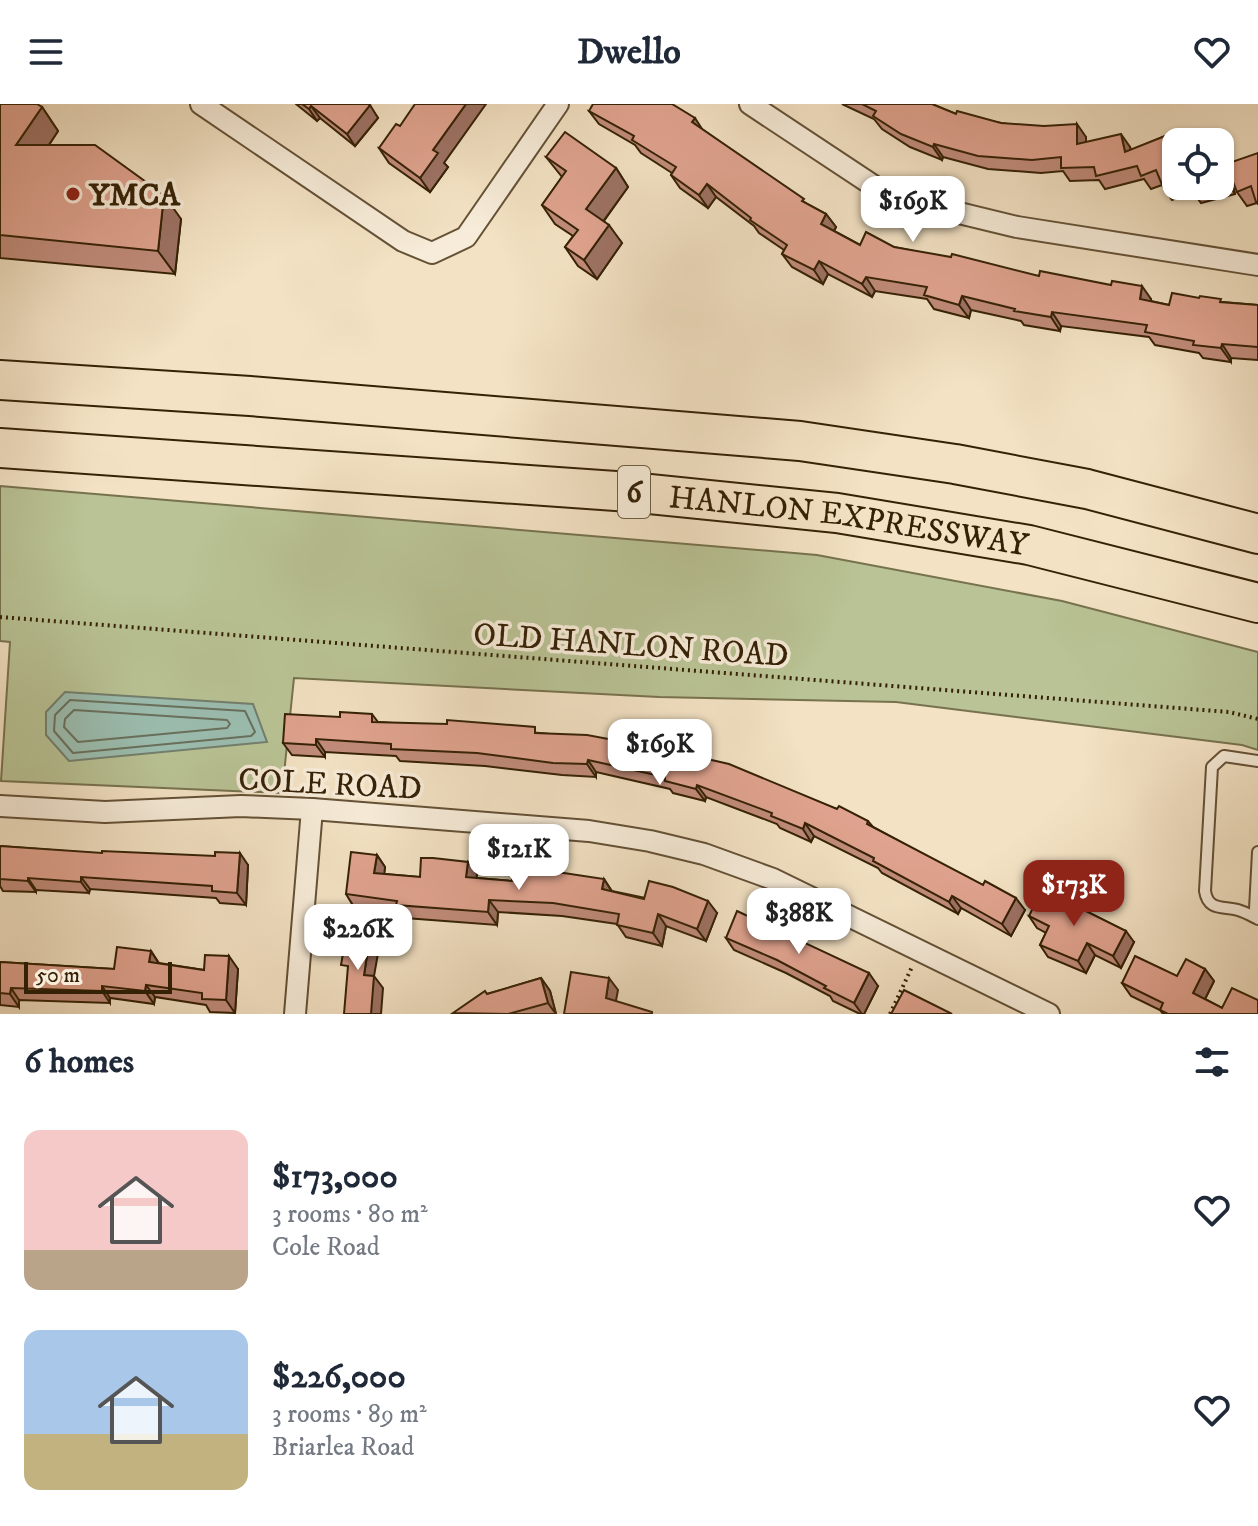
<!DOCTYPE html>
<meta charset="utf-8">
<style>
:root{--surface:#fff;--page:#f6f6f7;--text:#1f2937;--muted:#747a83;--accent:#8f2418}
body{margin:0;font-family:"IM FELL DW Pica",serif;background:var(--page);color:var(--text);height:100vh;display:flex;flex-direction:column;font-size:30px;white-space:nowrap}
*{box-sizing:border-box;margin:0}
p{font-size:26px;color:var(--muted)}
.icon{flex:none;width:44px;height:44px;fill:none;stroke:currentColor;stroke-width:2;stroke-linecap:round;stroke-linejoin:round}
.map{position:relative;height:910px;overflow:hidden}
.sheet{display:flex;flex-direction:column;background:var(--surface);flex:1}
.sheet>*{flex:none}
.fabs{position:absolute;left:1162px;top:24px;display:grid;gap:16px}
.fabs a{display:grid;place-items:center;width:72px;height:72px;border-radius:16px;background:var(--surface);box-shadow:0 2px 6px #0004;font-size:40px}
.scale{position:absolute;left:24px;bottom:20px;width:148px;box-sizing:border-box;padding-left:8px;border:4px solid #352106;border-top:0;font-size:22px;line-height:28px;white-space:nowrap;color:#352106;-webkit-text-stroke:6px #f7ecd9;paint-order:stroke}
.price{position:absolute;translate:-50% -68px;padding:0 18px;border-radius:16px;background:#fff;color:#222;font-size:26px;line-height:52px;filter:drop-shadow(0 2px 4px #0008)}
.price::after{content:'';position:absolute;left:50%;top:48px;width:24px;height:18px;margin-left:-12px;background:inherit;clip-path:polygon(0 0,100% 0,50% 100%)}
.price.active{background:var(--accent);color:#fff}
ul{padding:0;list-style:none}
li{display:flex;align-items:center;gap:24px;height:200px;padding:0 24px}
li span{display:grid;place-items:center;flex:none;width:224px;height:160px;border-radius:16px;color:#555}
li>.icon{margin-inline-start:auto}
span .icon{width:96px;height:96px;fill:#fffc;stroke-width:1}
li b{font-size:34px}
h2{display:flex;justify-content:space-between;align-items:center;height:96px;padding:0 24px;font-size:34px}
header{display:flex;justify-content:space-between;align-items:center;height:104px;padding:0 24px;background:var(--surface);font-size:36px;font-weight:800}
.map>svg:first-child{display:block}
</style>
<header><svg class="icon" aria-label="menu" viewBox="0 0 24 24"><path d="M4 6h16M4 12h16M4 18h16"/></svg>Dwello<svg class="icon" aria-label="heart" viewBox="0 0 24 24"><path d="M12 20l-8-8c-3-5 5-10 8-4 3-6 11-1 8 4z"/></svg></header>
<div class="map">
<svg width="1258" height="910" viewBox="0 0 1258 910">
<rect width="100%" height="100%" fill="#f3e2c4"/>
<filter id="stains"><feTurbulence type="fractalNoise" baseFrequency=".0025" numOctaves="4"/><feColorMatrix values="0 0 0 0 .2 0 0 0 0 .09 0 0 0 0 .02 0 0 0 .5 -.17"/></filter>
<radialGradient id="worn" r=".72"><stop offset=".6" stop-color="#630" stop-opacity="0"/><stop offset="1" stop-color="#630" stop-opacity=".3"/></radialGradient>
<path fill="#b9c395" stroke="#77724e" stroke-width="2" d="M0,382L817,451L1062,497L1258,548V646L1242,641L896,598L659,593L294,574L282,689L1,677L10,538L0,537Z"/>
<path fill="#9bbeb1" stroke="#727f6d" stroke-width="2" d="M65,588L253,600L267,638L69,657L46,631V608Z"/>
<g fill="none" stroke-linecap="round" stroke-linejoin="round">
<g stroke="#68705c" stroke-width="2">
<path d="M70,596L245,607L255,628L251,632L73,649L54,627L55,611Z"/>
<path d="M74,606L227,616L230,620L227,624L78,638L64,623L65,615Z"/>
</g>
<defs>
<g id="lane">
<path d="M1258,657L1224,652L1212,663L1205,787C1208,807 1223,802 1238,806C1245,808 1252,812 1258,815"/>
<path d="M1258,748L1255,805L1258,812"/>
</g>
<g id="street">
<path d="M201,0L403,137L432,149L466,133L558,0"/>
<path d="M750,0L889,92L1017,123L1258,161"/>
<path d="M0,702L105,708L241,702L312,705L589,727L650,737L704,750L773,775L1049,910"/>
<path d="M295,910L312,705"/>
</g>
<g id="highway">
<path d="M0,276L250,292L800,337L955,360L1087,385L1258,430"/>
<path id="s1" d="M0,344L630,388L837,409L1029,441L1258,499"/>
</g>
</defs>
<use href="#lane" stroke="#645136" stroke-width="14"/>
<use href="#street" stroke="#645136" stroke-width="24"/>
<use href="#highway" stroke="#352106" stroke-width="42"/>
<g stroke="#352106" stroke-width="4" stroke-dasharray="2 4" stroke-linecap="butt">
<path d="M0,513L1229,608L1258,615"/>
<path d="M890,910L912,863"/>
</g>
<use href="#lane" stroke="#f7ecd9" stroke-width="10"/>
<use href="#street" stroke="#f7ecd9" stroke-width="20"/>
<use href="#highway" stroke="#f3e2c4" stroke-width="38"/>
</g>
<g fill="#c18c7b" stroke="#352106" stroke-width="2">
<path d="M0,0L42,3L58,27L49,41L181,115L175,170L0,154Z"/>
<path d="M296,0H368L378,14L355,42L320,14L317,17Z"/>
<path d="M842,0H932L956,10L1001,19L1086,33V38L1130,43L1131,46L1165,32L1176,49V82H1220V50L1226,58L1235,90L1201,99L1193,88L1172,96L1162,81L1151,85L1144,75L1105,85L1099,76L1070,77L1063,67L1041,69L988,65L943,53L942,56L910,43L882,25L874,15Z"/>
<path d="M589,7L703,26L807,100L826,110L836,123L834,127L860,141L894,143L1151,195V197L1169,201L1223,198L1258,201V256L1231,254V258L1203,254L1199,249L1155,241L1149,233L1061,222L1060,227L1024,221L1021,217L971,206L969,214L934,205L927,195L875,187L872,193L828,170L823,180L792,163L782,150L784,146L759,129L754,122L716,93L708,104L680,84L671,71L672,69L641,49L635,41L599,20Z"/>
<path d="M379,44L444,59L448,63L430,88L389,59Z"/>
<path d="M1258,49V100L1257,99L1247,102L1237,88Z"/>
<path d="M546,53L616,64L628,83L604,117L622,139L597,175L578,162L565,143L573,132L555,120L542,101L562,73Z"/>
<path d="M372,610L378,618L540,629L630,639L634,645L837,705L868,717L873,723L1025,806L1011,832L961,804L958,810L882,769L878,764L814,732L811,738L780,724L777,720L706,693L705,697L673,689L670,685L596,668V673L562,671L485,662L400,657L396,652L325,648V653L292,651L283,639L340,613Z"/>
<path d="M0,742L248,761L246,801L220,799L216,794L90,785L89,789L36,786V788L3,787L0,782Z"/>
<path d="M377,751L385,763L384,770L420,773L477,770L476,774L512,777L604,775L612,787L717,809L706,837L666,822L662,842L626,833L617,820L562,812L498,808L497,821L405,814L401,809L354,803L346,790Z"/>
<path d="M1029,812L1134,838L1121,864L1095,851L1086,869L1048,853L1040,841L1046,829L1037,824Z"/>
<path d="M726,834L878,882L864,910H860L833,897L830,892L786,869L734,846Z"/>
<path d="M151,847L159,859L204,866L238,865L235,909L210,908L206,901L155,893L154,900L110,894V899L19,896V903L0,901V858L114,865Z"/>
<path d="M1205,865L1214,877L1205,895L1222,904L1258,910H1163L1160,906L1131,892L1122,879L1177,872Z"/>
<path d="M541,874L550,887L556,910H454L487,890Z"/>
</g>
<g fill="#9d7264" stroke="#352106" stroke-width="2">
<path d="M466,0H486L444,59L448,63L430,88L420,74L433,46Z"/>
<path d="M370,1L378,14L355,42L347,30Z"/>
<path d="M311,2L320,14L317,17L309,5Z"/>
<path d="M42,3L58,27L33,65L16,41Z"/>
<path d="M695,14L704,28L692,18Z"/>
<path d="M1077,20L1086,33V53L1077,40Z"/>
<path d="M1121,30L1130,43L1134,61L1125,48Z"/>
<path d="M1165,32L1175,45L1176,49V58Z"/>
<path d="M934,40L943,53L942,56L933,43Z"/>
<path d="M1220,50L1226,58L1235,90L1226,77L1220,57Z"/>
<path d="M616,64L628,83L599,123L586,105Z"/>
<path d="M707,80L716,93L708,104L699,91Z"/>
<path d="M164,91L181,115L175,170L158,147Z"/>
<path d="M826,110L836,123L830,133L821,120Z"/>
<path d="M609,121L622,139L597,175L584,156Z"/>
<path d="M819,157L828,170L823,180L814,166Z"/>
<path d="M866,173L875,187L872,193L862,180Z"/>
<path d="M1142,182L1151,195L1149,209L1140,195Z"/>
<path d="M962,192L971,206L969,214L959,201Z"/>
<path d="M1052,208L1061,222L1060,227L1051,213Z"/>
<path d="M1222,240L1231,254V258L1221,244Z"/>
<path d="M316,635L325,648V653L316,641Z"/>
<path d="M588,656L596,668V673L587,660Z"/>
<path d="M697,681L706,693L705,697L696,685Z"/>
<path d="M805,719L814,732L811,738L803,725Z"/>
<path d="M240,749L248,761L246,801L237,789Z"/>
<path d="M377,751L385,763L383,782L374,769Z"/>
<path d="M468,758L477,770L475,786L466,773Z"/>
<path d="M81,773L90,785L89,789L81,778Z"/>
<path d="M28,774L36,786V788L28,777Z"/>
<path d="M604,775L612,788L602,785Z"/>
<path d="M952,792L961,804L958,810L949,798Z"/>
<path d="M1016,794L1025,806L1011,832L1002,820Z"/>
<path d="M489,796L498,808L497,821L488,808Z"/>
<path d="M708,797L717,809L706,837L697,825Z"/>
<path d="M658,810L666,822L662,842L653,829Z"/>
<path d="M371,825L380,838L374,872L383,884L381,910H371L364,871Z"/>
<path d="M1126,827L1134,838L1121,864L1113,852Z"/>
<path d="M1087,839L1095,851L1086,869L1078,857Z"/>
<path d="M151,847L159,860L149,858Z"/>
<path d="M229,852L238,865L235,909L226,896Z"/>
<path d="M1205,865L1214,877L1202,901L1193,889Z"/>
<path d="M869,869L878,882L864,910H862L854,899Z"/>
<path d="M541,874L550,887L556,910L548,899Z"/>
<path d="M609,874L618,886L614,907L606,894Z"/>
<path d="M146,881L155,893L154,900L145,887Z"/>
<path d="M102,882L110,894V899L102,887Z"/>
<path d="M11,884L19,896V903L10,890Z"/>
</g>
<g fill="#e0a38f" stroke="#352106" stroke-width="2">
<path d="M0,0H37L42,3L16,41H95L164,91L158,147L0,131Z"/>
<path d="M302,0H368L370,1L347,30L311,2L309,5Z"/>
<path d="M415,0H466L433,46L438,49L420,74L379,44L396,20L400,22Z"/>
<path d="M593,0H672L695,14L692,18L804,95L802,97L826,110L821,120L860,141L866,128L894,143L951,153L952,150L1039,172L1040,167L1111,181L1112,177L1142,182L1140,195L1169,201L1172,189L1199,194L1200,192L1221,195L1220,198L1258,201V243L1222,240L1221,244L1193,241L1194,237L1145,228L1147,221L1052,208L1051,213L1014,207L1015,205L962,192L959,201L924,191L927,183L866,173L862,180L819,157L814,166L782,150L787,141L750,116L751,114L707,80L699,91L671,71L676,63L632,36L634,32L589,7Z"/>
<path d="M862,0H932L956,10L957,7L1001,19L1044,22L1077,20V40L1121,30L1125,48L1165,32L1176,56V78L1163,83L1156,66L1141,72L1137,62L1096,72L1094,63L1061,64V53L1032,56L978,52L934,40L933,43L901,30L873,12L876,7Z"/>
<path d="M565,28L616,64L586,105L609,121L584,156L565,143L578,126L542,101L566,67L546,53Z"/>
<path d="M1258,49V98H1256L1251,82L1237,88L1226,60Z"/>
<path d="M1220,57L1226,77L1220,79Z"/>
<path d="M1191,82H1208L1192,86Z"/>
<path d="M340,608L372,610V618L447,620V616L535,623V629L587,631L630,639L629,644L671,652L672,647L729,660L837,705L839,702L868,717L867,720L983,781L985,777L1016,794L1002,820L952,792L949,798L873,757L874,754L805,719L803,725L771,712L772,709L697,681L696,685L665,677V673L588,656L587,660L553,659L477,649L391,645V640L316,635V641L283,639L285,610L340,613Z"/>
<path d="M0,742L102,749V747L215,752V748L240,749L237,789L212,787V782L81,773V778L28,774V777L0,775Z"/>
<path d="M351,748L377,751L374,769L420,773L421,754H433L468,758L466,773L512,777V766L564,769L604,775L602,785L644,795L649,777L673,783L708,797L697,825L658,810L653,829L617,821L619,810L553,799L489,796L488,808L396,801L397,797L346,790Z"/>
<path d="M1042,785L1126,827L1113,852L1087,839L1078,857L1040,841L1049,822L1029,812Z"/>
<path d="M737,807L869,869L854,899L824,884L826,882L777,856L726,834Z"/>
<path d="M348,821L371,825L364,871L374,872L371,910H344L348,862L341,861Z"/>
<path d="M117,843L151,847L149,858L204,866L205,851L229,852L226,896L202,895V889L146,881L145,887L102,882V887L11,884L10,890L0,889V858L114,865Z"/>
<path d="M1135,852L1177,872L1186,855L1205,865L1193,889L1222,904L1232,884L1258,896V910H1168L1160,906L1163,899L1122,879Z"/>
<path d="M571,868L609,874L606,894L652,908V910H564Z"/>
<path d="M541,874L548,899L508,910L453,909L485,887L487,890Z"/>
<path d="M904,886L952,910H891Z"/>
</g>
<circle fill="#8f2418" stroke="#f7ecd9" stroke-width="3" cx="73" cy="90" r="8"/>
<g text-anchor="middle" stroke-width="7" stroke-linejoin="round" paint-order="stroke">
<rect fill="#f7ecd9" stroke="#6f5e45" stroke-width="2" x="618" y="362" width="32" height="52" rx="6"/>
<g font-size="30" font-weight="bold" fill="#352106">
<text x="634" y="398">6</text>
</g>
<g font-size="32" font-weight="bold" fill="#352106" stroke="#f7ecd9" text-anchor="start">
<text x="89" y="101">YMCA</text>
</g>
<g font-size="32" fill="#352106" stroke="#f7ecd9">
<text dy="11" stroke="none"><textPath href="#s1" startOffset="852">HANLON EXPRESSWAY</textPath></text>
<text transform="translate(631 540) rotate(4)" y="11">OLD HANLON ROAD</text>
<text transform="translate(330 679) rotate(3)" y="11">COLE ROAD</text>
</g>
</g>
<rect width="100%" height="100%" filter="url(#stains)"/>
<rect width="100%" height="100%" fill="url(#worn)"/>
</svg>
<div class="fabs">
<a><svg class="icon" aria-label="locate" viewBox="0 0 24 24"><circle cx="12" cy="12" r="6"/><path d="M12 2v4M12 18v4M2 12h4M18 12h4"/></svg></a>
</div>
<div class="scale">50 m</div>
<b class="price" style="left:913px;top:140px">$169K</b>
<b class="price" style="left:660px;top:683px">$169K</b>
<b class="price" style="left:519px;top:788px">$121K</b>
<b class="price active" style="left:1074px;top:824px">$173K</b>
<b class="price" style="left:799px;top:852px">$388K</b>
<b class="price" style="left:358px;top:868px">$226K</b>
</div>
<section class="sheet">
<h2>6 homes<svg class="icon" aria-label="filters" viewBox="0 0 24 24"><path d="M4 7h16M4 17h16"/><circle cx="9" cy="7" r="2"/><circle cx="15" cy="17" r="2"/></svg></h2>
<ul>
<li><span style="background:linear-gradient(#f6c9c9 75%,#b9a48a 0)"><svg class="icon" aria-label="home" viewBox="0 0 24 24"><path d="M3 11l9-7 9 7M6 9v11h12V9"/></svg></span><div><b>$173,000</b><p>3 rooms · 80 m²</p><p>Cole Road</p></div><svg class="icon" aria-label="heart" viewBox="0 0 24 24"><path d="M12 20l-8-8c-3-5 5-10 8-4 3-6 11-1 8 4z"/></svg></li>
<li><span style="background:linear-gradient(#a9c7e8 65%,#c2b280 0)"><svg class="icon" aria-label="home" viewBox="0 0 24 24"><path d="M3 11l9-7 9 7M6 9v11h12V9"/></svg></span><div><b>$226,000</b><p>3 rooms · 89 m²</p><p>Briarlea Road</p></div><svg class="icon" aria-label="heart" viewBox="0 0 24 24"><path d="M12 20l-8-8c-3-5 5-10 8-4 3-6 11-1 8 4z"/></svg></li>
</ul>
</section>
